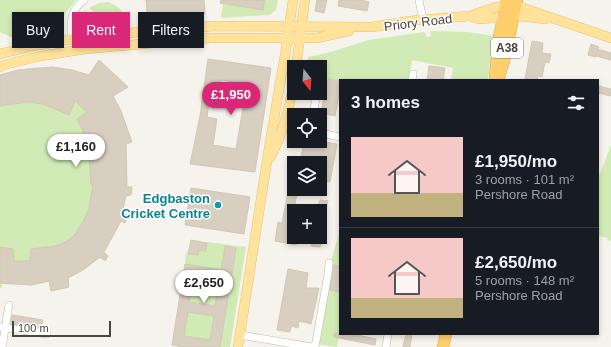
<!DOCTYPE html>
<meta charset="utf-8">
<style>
:root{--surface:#171b24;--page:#242831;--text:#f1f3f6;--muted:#9ea1a6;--line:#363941;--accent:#db2777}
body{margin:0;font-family:Arial,sans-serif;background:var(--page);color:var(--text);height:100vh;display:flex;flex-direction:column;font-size:15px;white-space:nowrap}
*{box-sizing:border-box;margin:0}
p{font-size:13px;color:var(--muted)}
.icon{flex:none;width:22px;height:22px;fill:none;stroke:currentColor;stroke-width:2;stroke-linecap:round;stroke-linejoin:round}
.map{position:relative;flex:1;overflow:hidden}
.panel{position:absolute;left:339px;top:79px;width:260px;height:256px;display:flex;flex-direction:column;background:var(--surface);border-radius:0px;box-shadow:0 2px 6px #0003}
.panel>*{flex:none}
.banner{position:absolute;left:12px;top:12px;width:267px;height:36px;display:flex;gap:8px}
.needle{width:26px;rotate:163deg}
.tools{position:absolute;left:287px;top:60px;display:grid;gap:8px}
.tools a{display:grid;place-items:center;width:40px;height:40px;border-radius:0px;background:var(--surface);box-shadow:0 2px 6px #0003;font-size:20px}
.scale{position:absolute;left:12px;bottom:10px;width:99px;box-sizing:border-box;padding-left:4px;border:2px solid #4b4439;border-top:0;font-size:11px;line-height:14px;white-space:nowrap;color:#4b4439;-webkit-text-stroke:3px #fff;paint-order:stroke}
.price{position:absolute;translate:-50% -34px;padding:0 9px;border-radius:14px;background:#fff;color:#222;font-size:13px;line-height:26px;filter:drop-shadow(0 1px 2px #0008)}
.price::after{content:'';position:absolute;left:50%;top:24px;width:12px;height:9px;margin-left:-6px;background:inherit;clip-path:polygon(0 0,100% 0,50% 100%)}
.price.on{background:var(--accent);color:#fff}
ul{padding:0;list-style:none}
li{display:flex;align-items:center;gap:12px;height:100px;padding:0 12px}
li+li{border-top:1px solid var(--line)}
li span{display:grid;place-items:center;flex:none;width:112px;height:80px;border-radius:0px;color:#555}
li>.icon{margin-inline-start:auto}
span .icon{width:48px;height:48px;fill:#fffc;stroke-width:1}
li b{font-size:17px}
h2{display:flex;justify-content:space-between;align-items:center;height:48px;padding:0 12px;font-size:17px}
.pill{padding:0 14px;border-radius:0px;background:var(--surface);box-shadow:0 2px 6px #0003;font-size:14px;line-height:36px}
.pill.on{background:var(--accent);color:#fff}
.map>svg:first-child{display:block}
</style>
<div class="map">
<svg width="611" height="347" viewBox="0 0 611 347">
<rect width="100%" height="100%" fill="#f6f3ec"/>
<g fill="#d2eab5">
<path d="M0,0H76L65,14L55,32L11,37L0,32Z"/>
<path d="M265,0H278L276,10L270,15L221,18L223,3L263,10Z"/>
<path d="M108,2C119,7 123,10 127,20L100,24L97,15L89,8L99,3Z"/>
<path d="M430,31L468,32L493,36L488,80H451L453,68L412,60L409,80H340V81L320,77V67H307L308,57L331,52L368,40L425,32L426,37L431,36Z"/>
<path d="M99,60L128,87L113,96L121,111L132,142L126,144L127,187H132L131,195L126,196L122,213L128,215L125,223L121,221L104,252L108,256L105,261L100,257L83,270L68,278L69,287L51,291L49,281L31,285L2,284V288H0V75C29,64 61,66 89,75Z"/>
<path d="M611,145V241L607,240L608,238L598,236V179Z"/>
<path d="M340,230V332L337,347L316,344L330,264Z"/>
<path d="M207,242L246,247L230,347H220L235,248L225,246L221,270L185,264L186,253L198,255L199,250L205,251Z"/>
<path d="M194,275L219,279L215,306L189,302Z"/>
<path d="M188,312L214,316L210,340L184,336Z"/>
</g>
<g fill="#d8cfc1" stroke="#d3c7b4" fill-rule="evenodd">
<path d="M146,0H204L205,14L148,20Z"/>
<path d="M221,0H265L263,10L220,3Z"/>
<path d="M317,0H327L324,13L315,11Z"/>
<path d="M339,0H360L369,2L367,11L338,6Z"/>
<path d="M532,41L543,43L542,53L551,54L549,63L545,62L542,77L538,76L537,80L525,79Z"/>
<path d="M591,44L599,47L598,49L611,53V60L596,56V57L588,55Z"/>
<path d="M208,59L271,68L255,172L190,164L200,116ZM221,80L247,84L236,149L213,145L217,119L207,117L209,102L217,103Z"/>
<path d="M99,60L128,87L113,96L121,111L132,142L126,144L127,187H132L131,195L126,196L122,214L128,215L125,223L121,221L104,252L108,256L105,261L100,257L83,270L68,278L69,287L51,291L49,281L31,285L0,283V247L13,249L14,261H30L31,249L56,246L65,242L74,236L83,222L89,209L93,185L91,184L89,153L82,129L77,119L87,112L75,101L69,115L43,104L28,102L0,106V75L18,70L53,67L72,70L89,75Z"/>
<path d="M429,66L445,68L443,80H427Z"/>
<path d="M328,79L340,81V90L335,116L321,113Z"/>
<path d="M598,86L611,89V96L598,93Z"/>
<path d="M304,141H319L337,144L330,182L320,180V160L308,158L307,163H300Z"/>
<path d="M191,188L250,197L244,234L185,225Z"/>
<path d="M288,192L297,193L290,231L294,232V237H298L296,245L275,241L278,222L282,223Z"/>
<path d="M320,200L328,201L322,226H320V211H317Z"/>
<path d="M313,237H322L320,247L311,246Z"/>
<path d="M191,240L207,243L206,251L199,250L198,255L188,254Z"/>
<path d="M225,246L236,248L220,347H182L172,345L185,264L221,270ZM194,275L219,279L215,306L189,302ZM188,312L214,316L210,340L184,336Z"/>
<path d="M334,265L340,266V292L330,290Z"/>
<path d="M288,269L308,273L306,288H319L311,324L299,321L298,328L291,326L290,332L277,330Z"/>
<path d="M12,315L43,320L41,328L11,324Z"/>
<path d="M334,334H353L376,339L375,345L334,337Z"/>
<path d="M406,334H412L410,347H403Z"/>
</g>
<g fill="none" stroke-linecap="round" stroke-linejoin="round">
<defs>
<g id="minor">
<path d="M419,0L423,20"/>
<path d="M72,39C70,24 70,10 84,0"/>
<path d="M412,80L413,74"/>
<path d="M313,115L317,93"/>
<path d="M285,125L294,127"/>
<path d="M320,133L340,137"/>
<path d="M0,327L47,334"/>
<path d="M240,335L312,347"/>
<path d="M2,347L9,305"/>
<path d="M315,347L328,274L329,263"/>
<path d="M386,347L388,334"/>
</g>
<g id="major">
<path d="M470,16L479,19L519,16L545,19"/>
<path d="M0,54L33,46L72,39L178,28L217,26L372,27L418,20L470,16L496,7H520L611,38"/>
<path d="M0,67L7,64L41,56L85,49L210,38H317L349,31"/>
<path d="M296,67L305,0"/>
<path d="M270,158C283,134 289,109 294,82"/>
<path d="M238,347L269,148L285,55L293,0"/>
</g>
<g id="highway">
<path d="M495,76L499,37L507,0"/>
<path d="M498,80L504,61L517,0"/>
<path d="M443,347L446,334"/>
</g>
</defs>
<use href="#minor" stroke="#c2bbae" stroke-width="8"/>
<use href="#major" stroke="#e6c16a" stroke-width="10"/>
<use href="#highway" stroke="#e0a43c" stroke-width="12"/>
<use href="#minor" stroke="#fff" stroke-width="7"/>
<use href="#major" stroke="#ffe39c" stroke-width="9"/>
<use href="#highway" stroke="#ffcf6e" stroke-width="11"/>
</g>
<circle fill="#0f9aa8" stroke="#fff" stroke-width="1.5" cx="218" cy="205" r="4"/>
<g text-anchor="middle" stroke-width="3" stroke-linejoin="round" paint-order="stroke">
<rect fill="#fff" stroke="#817c74" stroke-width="1" x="491" y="38" width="32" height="20" rx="3"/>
<g font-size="12" font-weight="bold" fill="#4b4439">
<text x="507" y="52">A38</text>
</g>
<g font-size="13" fill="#4b4439" stroke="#fff">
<text transform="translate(418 22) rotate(-7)" y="5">Priory Road</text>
</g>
<g font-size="13" font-weight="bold" fill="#0d838f" stroke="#fff" text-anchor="end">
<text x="210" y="203">Edgbaston<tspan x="210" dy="15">Cricket Centre</tspan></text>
</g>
</g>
</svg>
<div class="tools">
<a><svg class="needle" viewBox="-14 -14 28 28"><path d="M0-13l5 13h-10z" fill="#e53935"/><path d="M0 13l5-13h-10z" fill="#9ea1a6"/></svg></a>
<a><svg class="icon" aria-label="locate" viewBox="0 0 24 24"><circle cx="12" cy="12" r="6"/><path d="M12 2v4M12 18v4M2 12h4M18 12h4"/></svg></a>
<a><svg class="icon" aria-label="layers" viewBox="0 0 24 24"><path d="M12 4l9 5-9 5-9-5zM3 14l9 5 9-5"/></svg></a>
<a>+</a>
</div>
<div class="scale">100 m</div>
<b class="price on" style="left:231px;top:116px">£1,950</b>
<b class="price" style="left:76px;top:168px">£1,160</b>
<b class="price" style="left:204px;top:304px">£2,650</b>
<div class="banner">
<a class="pill">Buy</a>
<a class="pill on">Rent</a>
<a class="pill">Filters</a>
</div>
<section class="panel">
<h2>3 homes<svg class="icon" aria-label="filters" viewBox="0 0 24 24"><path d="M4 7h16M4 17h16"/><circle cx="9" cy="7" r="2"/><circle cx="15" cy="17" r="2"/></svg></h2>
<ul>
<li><span style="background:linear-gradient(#f6c9c9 70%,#c2b280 0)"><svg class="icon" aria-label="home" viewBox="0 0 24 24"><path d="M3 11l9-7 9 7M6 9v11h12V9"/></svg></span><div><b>£1,950/mo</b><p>3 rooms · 101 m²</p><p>Pershore Road</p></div></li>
<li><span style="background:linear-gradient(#f6c9c9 75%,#c2b280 0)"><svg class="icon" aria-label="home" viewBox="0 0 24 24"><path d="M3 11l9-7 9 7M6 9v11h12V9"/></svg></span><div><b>£2,650/mo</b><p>5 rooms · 148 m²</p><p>Pershore Road</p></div></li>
</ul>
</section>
</div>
